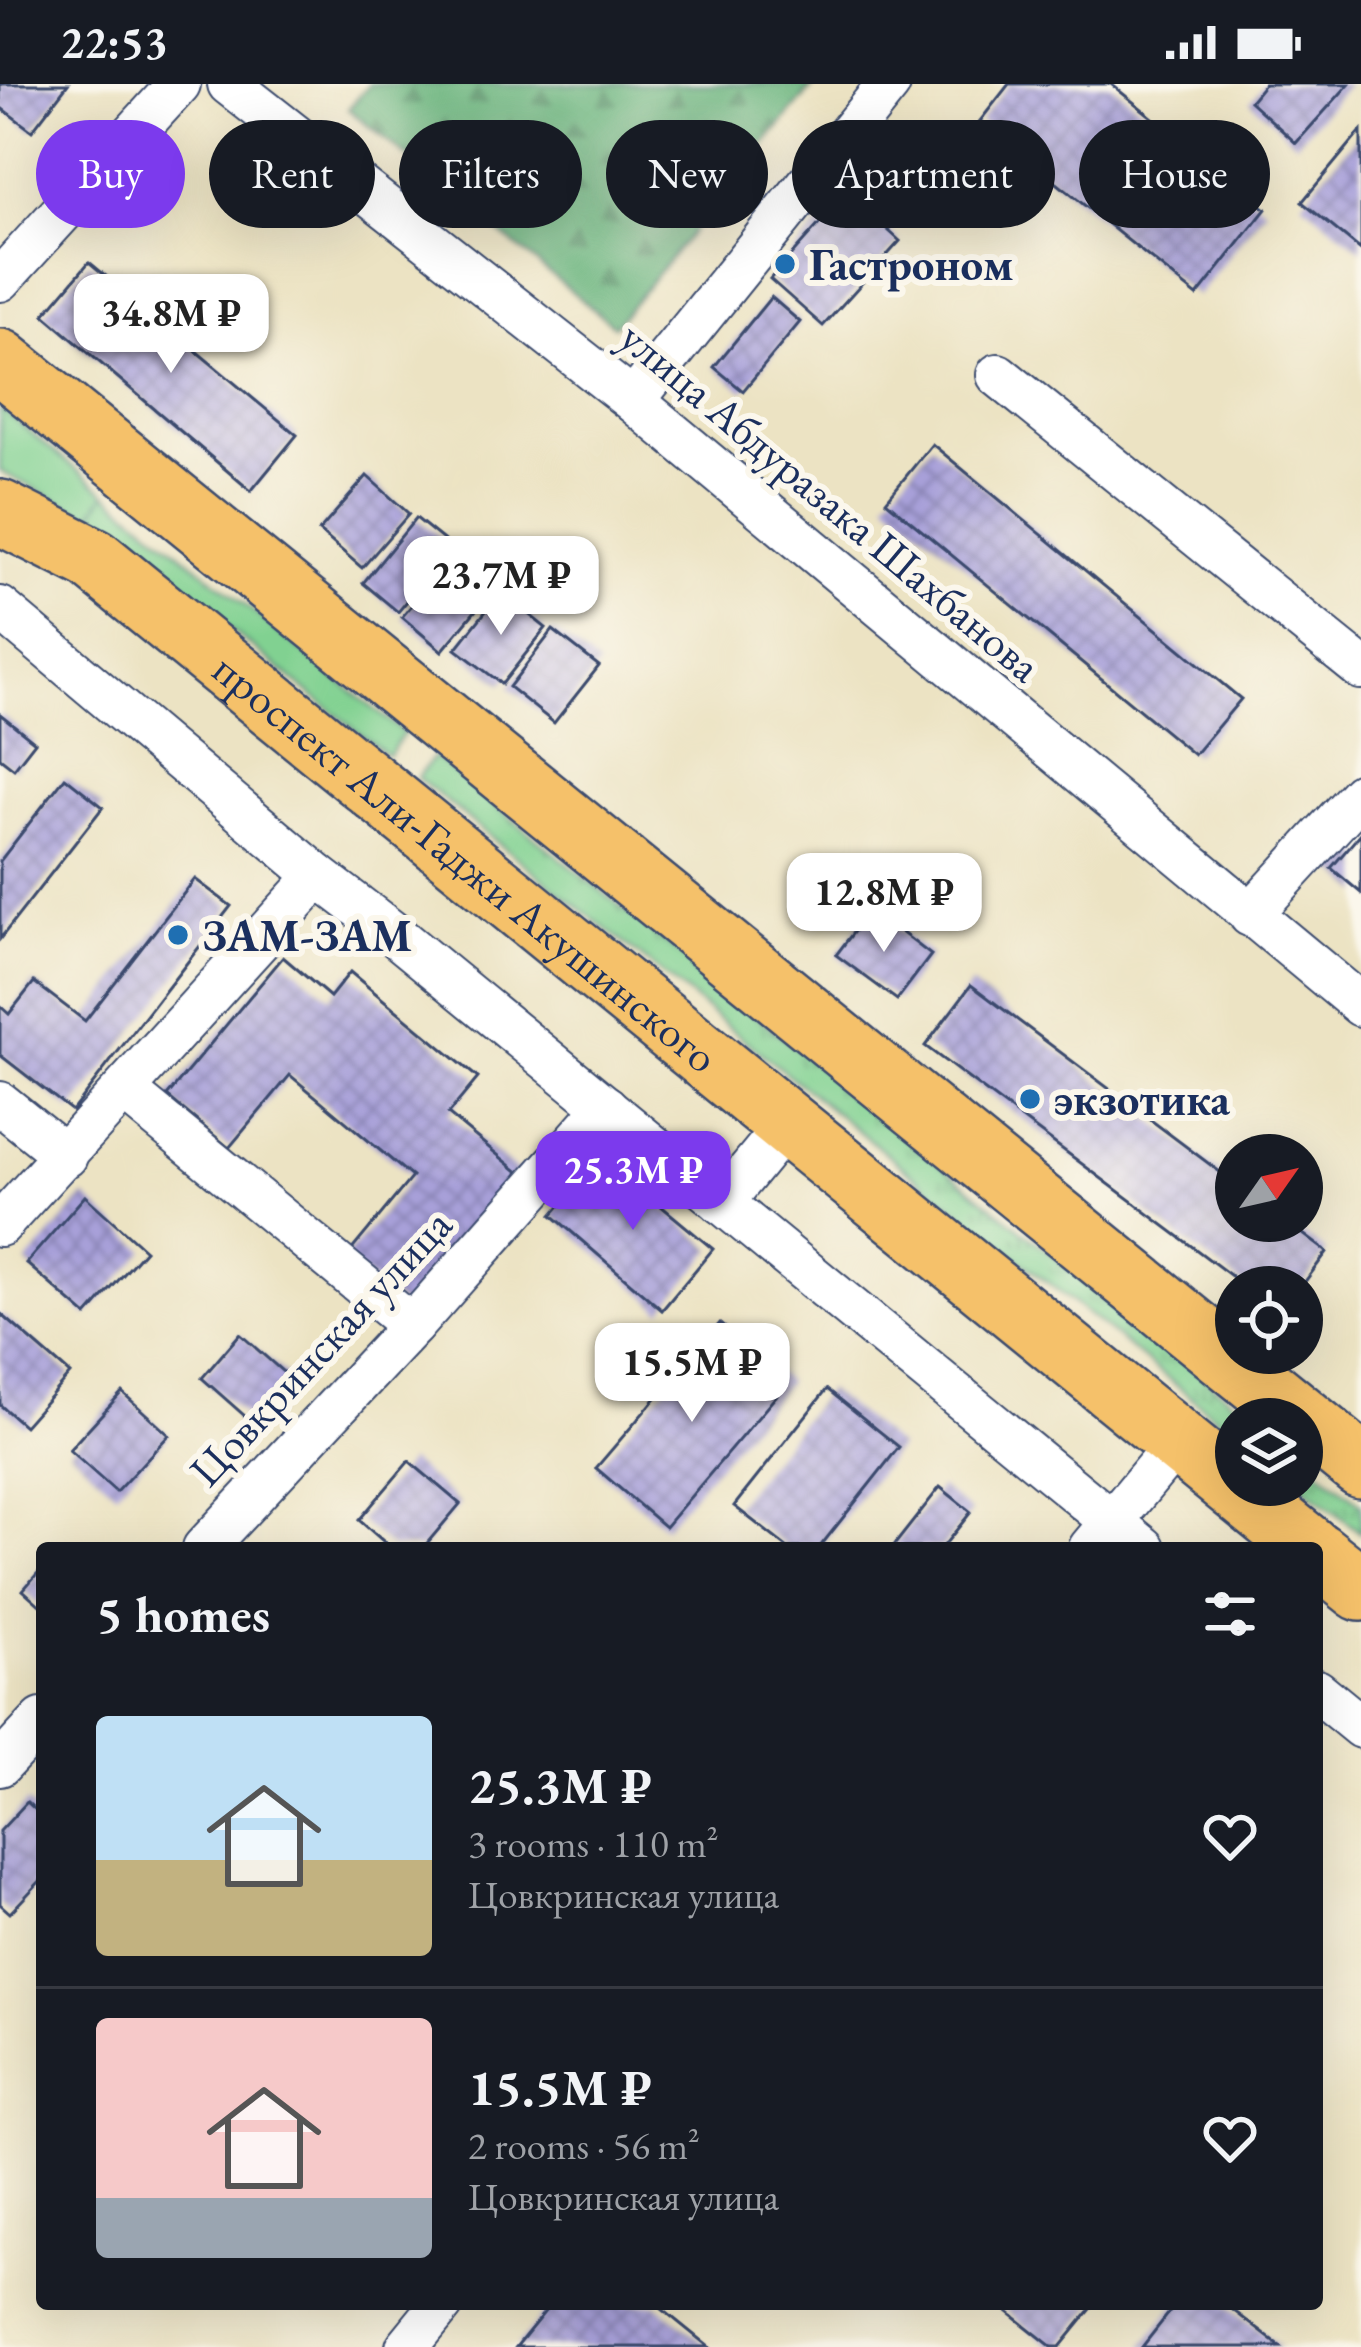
<!DOCTYPE html>
<meta charset="utf-8">
<style>
:root{--surface:#171b24;--page:#20242c;--text:#f1f3f6;--muted:#9ea1a6;--line:#363941;--accent:#7c3aed}
body{margin:0;font-family:"EB Garamond",serif;background:var(--page);color:var(--text);height:100vh;display:flex;flex-direction:column;font-size:45px;white-space:nowrap}
*{box-sizing:border-box;margin:0}
p{font-size:39px;color:var(--muted)}
.icon{flex:none;width:66px;height:66px;fill:none;stroke:currentColor;stroke-width:2;stroke-linecap:round;stroke-linejoin:round}
.map{position:relative;flex:1;overflow:hidden}
.side{position:absolute;left:36px;top:1458px;width:1287px;height:768px;display:flex;flex-direction:column;background:var(--surface);border-radius:12px;box-shadow:0 12px 48px #0002}
.side>*{flex:none}
.banner{position:absolute;left:36px;top:36px;width:1290px;height:108px;display:flex;gap:24px}
.needle{width:78px;rotate:56deg}
.tools{position:absolute;left:1215px;top:1050px;display:grid;gap:24px}
.tools a{display:grid;place-items:center;width:108px;height:108px;border-radius:50%;background:var(--surface);box-shadow:0 12px 48px #0002;font-size:60px}
.price{position:absolute;translate:-50% -102px;padding:0 27px;border-radius:24px;background:#fff;color:#222;font-size:39px;line-height:78px;filter:drop-shadow(0 3px 6px #0008)}
.price::after{content:'';position:absolute;left:50%;top:72px;width:36px;height:27px;margin-left:-18px;background:inherit;clip-path:polygon(0 0,100% 0,50% 100%)}
.price.active{background:var(--accent);color:#fff}
ul{padding:0;list-style:none}
li{display:flex;align-items:center;gap:36px;height:300px;padding:0 60px}
li+li{border-top:3px solid var(--line)}
li span{display:grid;place-items:center;flex:none;width:336px;height:240px;border-radius:12px;color:#555}
li>.icon{margin-inline-start:auto}
span .icon{width:144px;height:144px;fill:#fffc;stroke-width:1}
li b{font-size:51px}
h2{display:flex;justify-content:space-between;align-items:center;height:144px;padding:0 60px;font-size:51px}
.tag{padding:0 42px;border-radius:54px;background:var(--surface);box-shadow:0 12px 48px #0002;font-size:42px;line-height:108px}
.tag.active{background:var(--accent);color:#fff}
.status{display:flex;justify-content:space-between;align-items:center;height:84px;padding:0 60px;background:var(--surface);direction:ltr}
.status svg{height:33px;fill:currentColor}
.map>svg:first-child{display:block}
</style>
<div class="status"><b>22:53</b><svg viewBox="0 0 49 12"><path d="M0 12V9h3v3zM5 12V6h3v6zM10 12V3h3v9zM15 12V0h3v12zM26 1h20v11H26zM47 4h2v5h-2z"/></svg></div>
<div class="map">
<svg width="1361" height="2263" viewBox="0 0 1361 2263">
<defs>
<pattern id="grass-tufts" width="24" height="20" patternUnits="userSpaceOnUse" patternTransform="scale(3)"><rect width="24" height="20" fill="#81d191"/><path d="M3 7l-1-3M5 7V3M7 7l1-3M15 17l-1-3M17 17v-4M19 17l1-3" fill="none" stroke="#69aa7a"/></pattern>
<pattern id="forest-firs" width="22" height="20" patternUnits="userSpaceOnUse" patternTransform="scale(3)"><rect width="22" height="20" fill="#68b37b"/><path d="M5 1l3.5 6h-7zM16 11l3.5 6h-7z" fill="#559268"/></pattern>
<pattern id="building-cross-hatch" width="8" height="8" patternUnits="userSpaceOnUse" patternTransform="scale(3)"><rect width="8" height="8" fill="#a8a0d9"/><path d="M0 0l8 8M0 8l8-8" fill="none" stroke="#8883b3"/></pattern>
</defs>
<rect width="100%" height="100%" fill="#fbf7ec"/>
<filter id="ink" filterUnits="userSpaceOnUse"><feTurbulence type="fractalNoise" baseFrequency=".00833" numOctaves="2"/><feDisplacementMap in="SourceGraphic" scale="24" xChannelSelector="R" yChannelSelector="G"/><feConvolveMatrix kernelMatrix="1 2 1 2 8 2 1 2 1" color-interpolation-filters="sRGB"/></filter>
<filter id="wash" filterUnits="userSpaceOnUse"><feTurbulence type="fractalNoise" baseFrequency=".004" numOctaves="4" result="noise"/><feDisplacementMap in="SourceGraphic" scale="48" xChannelSelector="R" yChannelSelector="G"/><feGaussianBlur stdDeviation="2.7" result="paint"/><feColorMatrix in="noise" values="0 0 0 0 0 0 0 0 0 0 0 0 0 0 0 0 0 1.4 0 .05"/><feComposite in="paint" operator="in"/></filter>
<g filter="url(#wash)">
<rect width="100%" height="100%" fill="#ece3c3"/>
<g fill="url(#grass-tufts)" stroke="#4e8078" stroke-width="3">
<path d="M106,409L404,649L388,672L90,433Z"/>
<path d="M434,672L1256,1335H1236V1349L417,694Z"/>
<path d="M1302,1372L1361,1420V1449L1301,1401Z"/>
</g>
<path fill="url(#forest-firs)" stroke="#42716c" stroke-width="3" d="M369,0H815L614,242L348,25Z"/>
<path fill="#81d191" stroke="#4e8078" stroke-width="3" d="M0,324L106,409L90,433L0,387Z"/>
<g id="blocks">
<g fill="url(#building-cross-hatch)">
<path d="M0,0H68L32,47L0,23Z"/>
<path d="M1009,0H1111L1266,125L1197,212L980,37Z"/>
<path d="M1264,0H1349L1296,59L1250,17Z"/>
<path d="M1361,47V166L1302,118Z"/>
<path d="M847,109L900,157L823,242L770,195Z"/>
<path d="M89,178L297,351L251,407L44,231Z"/>
<path d="M771,213L800,238L743,307L714,283Z"/>
<path d="M932,360L1241,615L1194,671L886,417Z"/>
<path d="M367,392L409,430L362,484L319,447Z"/>
<path d="M416,434L452,463L398,528L363,499Z"/>
<path d="M456,468L496,502L442,567L402,533Z"/>
<path d="M501,508L546,544L502,600L456,565Z"/>
<path d="M553,546L599,582L554,639L509,603Z"/>
<path d="M0,630L35,658L14,685L0,674Z"/>
<path d="M65,693L103,723L0,855V777Z"/>
<path d="M1361,749V809L1331,784Z"/>
<path d="M195,795L231,822L72,1027L0,971V922L9,930L34,898L85,937Z"/>
<path d="M871,825L931,871L897,916L836,871Z"/>
<path d="M283,873L330,913L350,888L478,994L448,1030L521,1090L408,1226L345,1174L412,1093L290,991L229,1064L167,1012Z"/>
<path d="M971,901L1236,1100V1137H1286L1327,1168L1301,1203H1246L925,962Z"/>
<path d="M602,1073L713,1165L662,1226L552,1131Z"/>
<path d="M85,1112L145,1166L87,1232L26,1179Z"/>
<path d="M0,1229L70,1290L24,1342L0,1321Z"/>
<path d="M720,1239L788,1298L665,1443L596,1384Z"/>
<path d="M240,1250L300,1303L262,1347L202,1294Z"/>
<path d="M827,1305L899,1363L819,1464H788L734,1422Z"/>
<path d="M122,1308L169,1351L116,1408L69,1366Z"/>
<path d="M409,1377L460,1420L423,1464H391L359,1436Z"/>
<path d="M940,1403L971,1428L942,1464H892Z"/>
<path d="M42,1484V1523L23,1506Z"/>
<path d="M27,1718L42,1732V1795L10,1829L0,1820V1747Z"/>
<path d="M551,2220H656L709,2263H516Z"/>
<path d="M998,2220H1095L1060,2263H1052Z"/>
<path d="M1176,2220H1225L1281,2263H1142Z"/>
</g>
</g>
</g>
<g filter="url(#ink)">
<use href="#blocks" fill-opacity="0" stroke="#3a4a6d" stroke-width="3"/>
<g fill="none" stroke-linecap="round" stroke-linejoin="round">
<defs>
<g id="minor">
<path d="M229,0L633,317L1361,921"/>
<path d="M0,196L179,0"/>
<path d="M998,291L1361,584"/>
<path d="M633,317L889,0"/>
<path d="M0,524L318,792L389,846L1144,1464"/>
<path d="M1250,831L1361,710"/>
<path d="M124,1006L412,1242"/>
<path d="M0,1019L66,1072"/>
<path d="M722,1119L787,1040"/>
<path d="M0,1141L318,792"/>
<path d="M204,1464L412,1242L606,1023"/>
<path d="M1090,1464L1177,1359"/>
<path d="M1317,1607L1361,1643"/>
<path d="M0,1681L42,1636"/>
<path d="M407,2263L442,2220"/>
</g>
<g id="highway">
<path d="M0,277L1361,1382"/>
<path id="s1" d="M0,428L93,475L1309,1464"/>
<path d="M1317,1470L1361,1505"/>
</g>
</defs>
<use href="#minor" stroke="#3a4a6d" stroke-width="46"/>
<use href="#highway" stroke="#3a4a6d" stroke-width="68"/>
<use href="#minor" stroke="#fff" stroke-width="42"/>
<use href="#highway" stroke="#f5c16b" stroke-width="63"/>
</g>
</g>
<g fill="#1f6fb2" stroke="#fbf7ec" stroke-width="4.5">
<circle cx="785" cy="180" r="12"/>
<circle cx="178" cy="851" r="12"/>
<circle cx="1030" cy="1015" r="12"/>
</g>
<g text-anchor="middle" stroke-width="12" stroke-linejoin="round" paint-order="stroke">
<g font-size="45" font-weight="bold" fill="#1b2f5e" stroke="#fbf7ec" text-anchor="start">
<text x="809" y="196">Гастроном</text>
<text x="202" y="867">ЗАМ-ЗАМ</text>
<text x="1054" y="1031">экзотика</text>
</g>
<g font-size="45" fill="#1b2f5e" stroke="#fbf7ec">
<text transform="translate(831 417) rotate(40)" y="16">улица Абдуразака Шахбанова</text>
<text dy="16" stroke="none"><textPath href="#s1" startOffset="585">проспект Али-Гаджи Акушинского</textPath></text>
<text transform="translate(320 1263) rotate(-47)" y="16">Цовкринская улица</text>
</g>
</g>
</svg>
<div class="tools">
<a><svg class="needle" viewBox="-14 -14 28 28"><path d="M0-13l5 13h-10z" fill="#e53935"/><path d="M0 13l5-13h-10z" fill="#9ea1a6"/></svg></a>
<a><svg class="icon" aria-label="locate" viewBox="0 0 24 24"><circle cx="12" cy="12" r="6"/><path d="M12 2v4M12 18v4M2 12h4M18 12h4"/></svg></a>
<a><svg class="icon" aria-label="layers" viewBox="0 0 24 24"><path d="M12 4l9 5-9 5-9-5zM3 14l9 5 9-5"/></svg></a>
</div>
<b class="price" style="left:171px;top:292px">34.8M ₽</b>
<b class="price" style="left:501px;top:554px">23.7M ₽</b>
<b class="price" style="left:884px;top:871px">12.8M ₽</b>
<b class="price active" style="left:633px;top:1149px">25.3M ₽</b>
<b class="price" style="left:692px;top:1341px">15.5M ₽</b>
<div class="banner">
<a class="tag active">Buy</a>
<a class="tag">Rent</a>
<a class="tag">Filters</a>
<a class="tag">New</a>
<a class="tag">Apartment</a>
<a class="tag">House</a>
</div>
<section class="side">
<h2>5 homes<svg class="icon" aria-label="filters" viewBox="0 0 24 24"><path d="M4 7h16M4 17h16"/><circle cx="9" cy="7" r="2"/><circle cx="15" cy="17" r="2"/></svg></h2>
<ul>
<li><span style="background:linear-gradient(#bfe0f5 60%,#c2b280 0)"><svg class="icon" aria-label="home" viewBox="0 0 24 24"><path d="M3 11l9-7 9 7M6 9v11h12V9"/></svg></span><div><b>25.3M ₽</b><p>3 rooms · 110 m²</p><p>Цовкринская улица</p></div><svg class="icon" aria-label="heart" viewBox="0 0 24 24"><path d="M12 20l-8-8c-3-5 5-10 8-4 3-6 11-1 8 4z"/></svg></li>
<li><span style="background:linear-gradient(#f6c9c9 75%,#9aa5b1 0)"><svg class="icon" aria-label="home" viewBox="0 0 24 24"><path d="M3 11l9-7 9 7M6 9v11h12V9"/></svg></span><div><b>15.5M ₽</b><p>2 rooms · 56 m²</p><p>Цовкринская улица</p></div><svg class="icon" aria-label="heart" viewBox="0 0 24 24"><path d="M12 20l-8-8c-3-5 5-10 8-4 3-6 11-1 8 4z"/></svg></li>
</ul>
</section>
</div>
